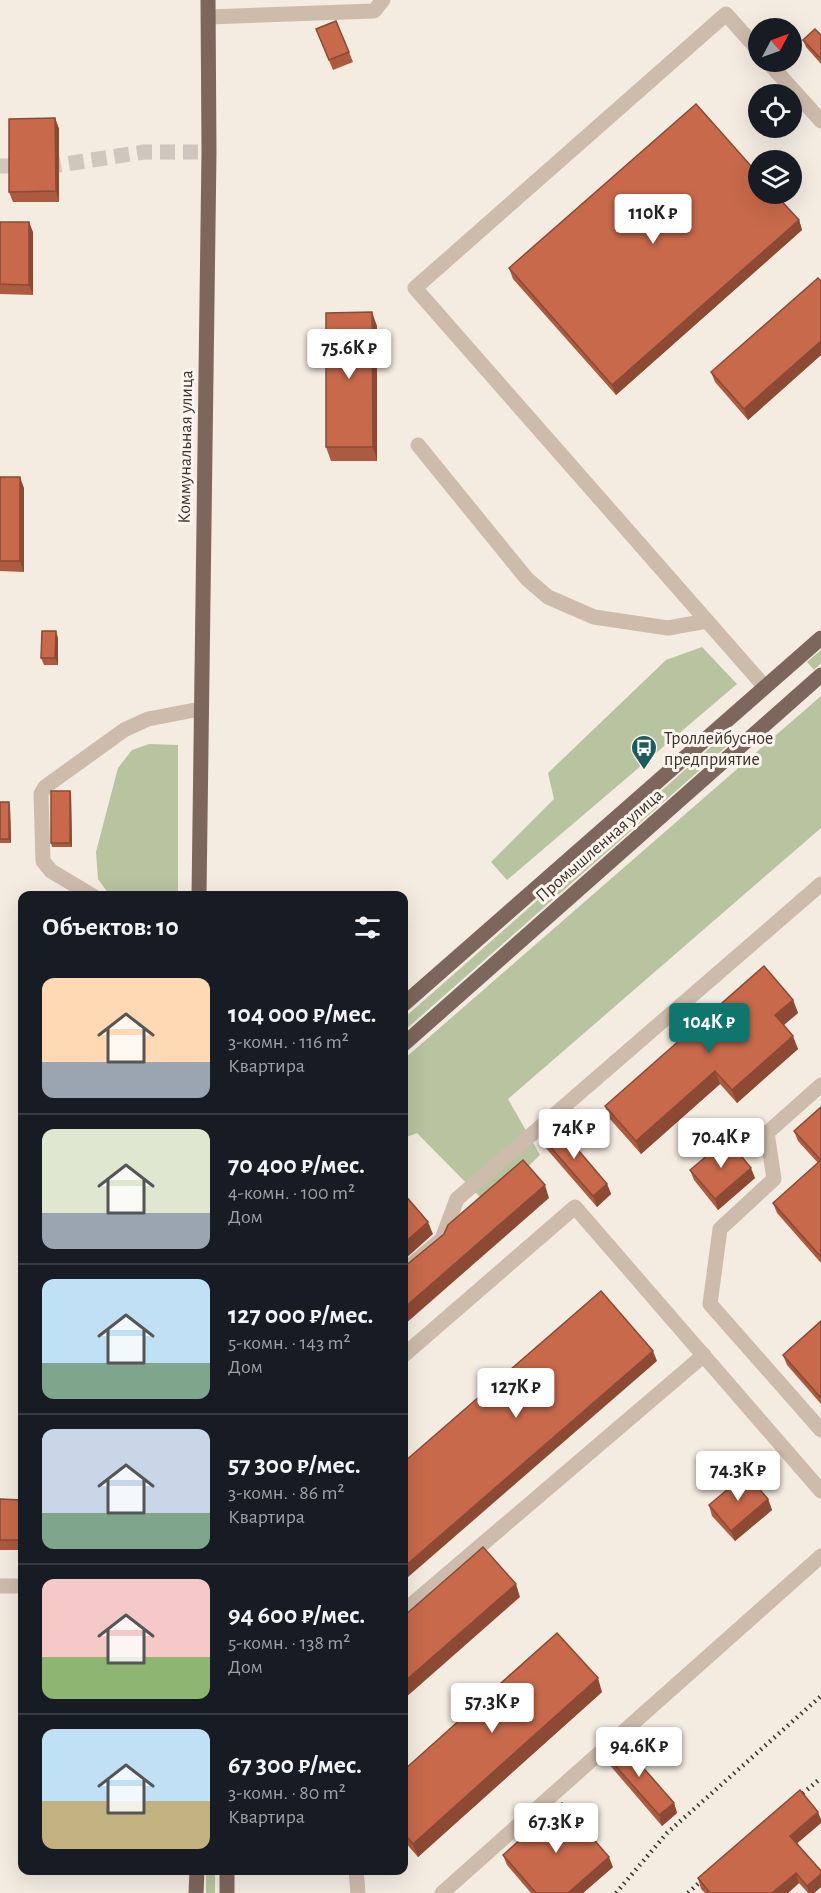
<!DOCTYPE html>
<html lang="ru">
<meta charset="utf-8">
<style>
:root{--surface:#171b24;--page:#20242c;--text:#f1f3f6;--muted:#9ea1a6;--line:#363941;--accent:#0f766e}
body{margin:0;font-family:"Alegreya Sans",sans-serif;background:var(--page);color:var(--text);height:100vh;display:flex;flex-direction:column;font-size:22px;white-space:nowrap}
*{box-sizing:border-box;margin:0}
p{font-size:20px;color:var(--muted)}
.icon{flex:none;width:33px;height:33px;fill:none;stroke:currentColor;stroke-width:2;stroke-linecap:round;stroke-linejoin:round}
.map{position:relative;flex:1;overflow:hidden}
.sheet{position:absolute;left:18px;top:891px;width:390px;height:984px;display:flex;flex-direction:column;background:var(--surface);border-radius:12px;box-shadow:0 6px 24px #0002}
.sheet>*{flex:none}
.needle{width:39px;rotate:49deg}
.controls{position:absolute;left:748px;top:18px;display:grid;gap:12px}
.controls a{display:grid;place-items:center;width:54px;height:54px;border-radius:50%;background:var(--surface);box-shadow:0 6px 24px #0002;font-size:30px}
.price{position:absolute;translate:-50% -51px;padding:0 14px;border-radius:6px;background:#fff;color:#222;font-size:20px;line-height:39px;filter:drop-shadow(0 2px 3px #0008)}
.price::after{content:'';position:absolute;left:50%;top:36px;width:18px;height:14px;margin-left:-9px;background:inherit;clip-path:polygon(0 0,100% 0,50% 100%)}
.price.current{background:var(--accent);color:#fff}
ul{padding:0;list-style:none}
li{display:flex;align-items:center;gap:18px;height:150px;padding:0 24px}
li+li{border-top:2px solid var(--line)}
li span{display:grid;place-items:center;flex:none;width:168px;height:120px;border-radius:12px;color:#555}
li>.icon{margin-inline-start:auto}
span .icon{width:72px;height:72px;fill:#fffc;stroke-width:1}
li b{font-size:26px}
h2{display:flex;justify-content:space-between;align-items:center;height:72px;padding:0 24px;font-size:26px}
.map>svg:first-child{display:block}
</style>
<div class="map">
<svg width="821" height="1893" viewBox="0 0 821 1893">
<rect width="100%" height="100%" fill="#f4ebe1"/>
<g fill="#b8c4a0">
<path d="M702,647L737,684L507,880L491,862L554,799L548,773L666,660Z"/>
<path d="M821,650V663L814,670L807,662Z"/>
<path d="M821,696V828L508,1099L540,1155L488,1205L417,1133L404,1138V1059Z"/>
<path d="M729,731L736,738L404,1031V1018Z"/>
<path d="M149,744L178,745V895H114L108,893L98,879L96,852L118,768L132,750Z"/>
<rect x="206" y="1871" width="9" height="22"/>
</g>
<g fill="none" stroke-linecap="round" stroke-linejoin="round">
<path stroke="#cfc6bd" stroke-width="15" stroke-dasharray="15 8" stroke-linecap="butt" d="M0,166L59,165L144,152H209"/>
<g stroke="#cdbbac" stroke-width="15">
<path d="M209,17L374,11L383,0"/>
<path d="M759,51L726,14L415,288L765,687"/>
<path d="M768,62L821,121"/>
<path d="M418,445L527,579L548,597L594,617L668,628L707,621"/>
<path d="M93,896L51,871L43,861L41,794L45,787L124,730L148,719L200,709"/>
<path d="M821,1085L767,1133L774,1179L720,1229L710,1304L821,1430"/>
<path d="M404,1271L442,1239L457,1199L821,884"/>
<path d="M404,1355L575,1207L821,1491"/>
<path d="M0,1586H22"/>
<path d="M404,1611L704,1355"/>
<path d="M356,1870L358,1893"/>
<path d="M442,1893L821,1556"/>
</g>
<g stroke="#7d675c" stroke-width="15">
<path d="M199,896L209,152L208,0"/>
<path d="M404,1004L821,638"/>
<path d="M404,1044L821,675"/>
<path d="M196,1893L197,1870"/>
<path d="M227,1893V1870"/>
</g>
<g stroke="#3b302b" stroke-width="4.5" stroke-dasharray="1.5 4.5" stroke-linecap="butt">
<path d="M789,1805L821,1778"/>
<path d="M616,1893L667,1833L821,1696"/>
<path d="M688,1893L712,1871"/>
</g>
</g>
<g fill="#ac5a40">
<path d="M316,29L349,52L353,62L333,70Z"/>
<path d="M821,35V64L806,47L803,40Z"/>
<path d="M55,118L59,129V202H13L9,192Z"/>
<path d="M799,220L802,230L616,395L513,279L509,268Z"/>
<path d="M0,222L33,232V295L0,294Z"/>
<path d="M821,281V355L748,420L715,382L711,372Z"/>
<path d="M377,326V461H331L326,447Z"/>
<path d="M0,477L24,488V572L0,571Z"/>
<path d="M58,638V665H44L41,658Z"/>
<path d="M71,794L72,847H52L51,843Z"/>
<path d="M0,802L10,806L11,843H0Z"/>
<path d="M793,1000L798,1013L784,1025L798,1049L737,1103L720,1084L641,1154L610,1119L605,1106Z"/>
<path d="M821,1107V1263L777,1213L773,1203L818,1163L798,1141L794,1131Z"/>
<path d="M541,1136L607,1184L611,1194L597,1207L545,1147Z"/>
<path d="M690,1170L755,1178L718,1210L694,1180Z"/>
<path d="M821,1321V1404L787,1365L783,1355Z"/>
<path d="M0,1499L22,1500V1550H0Z"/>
<path d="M768,1499L772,1510L735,1541L712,1516L709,1505Z"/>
<path d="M602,1692L418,1857L404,1841V1770Z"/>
<path d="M604,1753L674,1803L677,1813L662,1826L608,1763Z"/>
<path d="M821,1823L797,1843L821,1887L814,1893H808L799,1883L788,1893H705L701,1889L698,1878Z"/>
<path d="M503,1855L613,1867L583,1893H531L507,1865Z"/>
</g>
<g fill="#8c4a34">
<path d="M55,118L59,129V202L56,191Z"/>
<path d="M799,220L802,230L616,395L612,385Z"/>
<path d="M29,222L33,232V295L29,285Z"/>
<path d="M372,312L377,326V461L373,447Z"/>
<path d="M821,341V355L748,420L744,409Z"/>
<path d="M20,477L24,488V572L20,561Z"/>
<path d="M56,631L58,638V665L55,658Z"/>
<path d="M70,791L71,794L72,847L70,843Z"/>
<path d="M9,802L10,806L11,843L9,839Z"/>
<path d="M793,1000L798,1013L780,1028L775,1015Z"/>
<path d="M793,1036L798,1049L737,1103L732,1090Z"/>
<path d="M715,1071L720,1084L641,1154L636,1141Z"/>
<path d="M751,1168L755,1178L718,1210L715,1199Z"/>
<path d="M607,1184L611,1194L597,1207L593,1196Z"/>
<path d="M545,1185L549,1198L404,1325V1308Z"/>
<path d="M428,1222L433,1234L404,1260V1243Z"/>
<path d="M653,1351L657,1361L407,1578L404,1567Z"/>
<path d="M768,1499L772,1510L735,1541L731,1531Z"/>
<path d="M516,1584L520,1597L404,1699V1682Z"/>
<path d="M598,1678L602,1692L418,1857L413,1844Z"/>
<path d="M674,1803L677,1813L662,1826L659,1815Z"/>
<path d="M818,1812L821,1819V1823L794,1846L790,1836Z"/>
<path d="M609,1857L613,1867L583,1893H568Z"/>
<path d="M796,1873L799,1883L788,1893H772Z"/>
<path d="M821,1874V1887L814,1893H809L807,1886Z"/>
</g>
<g fill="#c8694b" stroke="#8c4a34" stroke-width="1.5">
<path d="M336,21L349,52L329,60L316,29Z"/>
<path d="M815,29L821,35V59L803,40Z"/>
<path d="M696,104L759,175V194H775L799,220L612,385L509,268Z"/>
<path d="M55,118L56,191L9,192V119Z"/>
<path d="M0,222H29V285L0,284Z"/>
<path d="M818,278L821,281V341L744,409L711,372Z"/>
<path d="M372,312L373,447H326V313Z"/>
<rect x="0" y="477" width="20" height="84"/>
<path d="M42,631H56L55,658H41Z"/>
<rect x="51" y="791" width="19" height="52"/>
<rect x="0" y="802" width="9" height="37"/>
<path d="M764,966L793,1000L775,1015L793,1036L732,1090L715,1071L636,1141L605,1106Z"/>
<path d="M821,1107V1257L773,1203L821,1160L794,1131Z"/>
<path d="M556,1124L607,1184L593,1196L541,1136Z"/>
<path d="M727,1139L751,1168L715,1199L690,1170Z"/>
<path d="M523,1160L545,1185L404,1308V1267L444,1234L448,1225Z"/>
<path d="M404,1194L428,1222L404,1243Z"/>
<path d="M601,1291L653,1351L404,1567V1462Z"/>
<path d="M821,1321V1398L783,1355Z"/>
<path d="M746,1474L768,1499L731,1531L709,1505Z"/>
<path d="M0,1499L22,1500V1540H0Z"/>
<path d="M483,1547L516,1584L404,1682V1616Z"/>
<path d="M557,1633L598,1678L413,1844L404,1833V1770Z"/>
<path d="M619,1740L674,1803L659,1815L604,1753Z"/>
<path d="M800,1790L818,1812L790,1836L821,1871V1874L807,1886L796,1873L772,1893H710L698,1878Z"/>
<path d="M562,1803L609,1857L568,1893H536L503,1855Z"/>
</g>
<defs>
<symbol id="bus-pin" viewBox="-11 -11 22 30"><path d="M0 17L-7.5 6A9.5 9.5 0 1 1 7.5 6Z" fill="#1f5a5e" stroke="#fbf5ee"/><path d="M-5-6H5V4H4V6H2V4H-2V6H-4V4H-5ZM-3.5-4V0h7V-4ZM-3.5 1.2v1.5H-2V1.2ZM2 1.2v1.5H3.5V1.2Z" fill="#fff"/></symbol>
</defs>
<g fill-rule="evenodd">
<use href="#bus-pin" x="629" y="733" width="30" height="40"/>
</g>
<g text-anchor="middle" stroke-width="6" stroke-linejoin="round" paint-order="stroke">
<g font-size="18" fill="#3b302b" stroke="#fbf5ee">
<text transform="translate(185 447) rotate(-89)" y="6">Коммунальная улица</text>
<text transform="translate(599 845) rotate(-41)" y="6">Промышленная улица</text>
</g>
<g font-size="18" fill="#3b302b" stroke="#fbf5ee" text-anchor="start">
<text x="664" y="744">Троллейбусное<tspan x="664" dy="21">предприятие</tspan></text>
</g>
</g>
</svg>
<div class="controls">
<a><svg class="needle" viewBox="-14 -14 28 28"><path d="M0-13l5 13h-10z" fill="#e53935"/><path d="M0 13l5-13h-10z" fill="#9ea1a6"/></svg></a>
<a><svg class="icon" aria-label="locate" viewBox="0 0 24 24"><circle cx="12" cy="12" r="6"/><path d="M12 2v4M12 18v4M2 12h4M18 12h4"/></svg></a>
<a><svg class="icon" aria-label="layers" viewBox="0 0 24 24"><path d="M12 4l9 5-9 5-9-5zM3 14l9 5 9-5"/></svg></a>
</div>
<b class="price" style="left:653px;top:245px">110K ₽</b>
<b class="price" style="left:349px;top:380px">75.6K ₽</b>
<b class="price current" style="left:709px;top:1054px">104K ₽</b>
<b class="price" style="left:574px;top:1160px">74K ₽</b>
<b class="price" style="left:721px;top:1169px">70.4K ₽</b>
<b class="price" style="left:516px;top:1419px">127K ₽</b>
<b class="price" style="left:738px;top:1502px">74.3K ₽</b>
<b class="price" style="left:492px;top:1734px">57.3K ₽</b>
<b class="price" style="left:639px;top:1778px">94.6K ₽</b>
<b class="price" style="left:556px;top:1854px">67.3K ₽</b>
<section class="sheet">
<h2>Объектов: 10<svg class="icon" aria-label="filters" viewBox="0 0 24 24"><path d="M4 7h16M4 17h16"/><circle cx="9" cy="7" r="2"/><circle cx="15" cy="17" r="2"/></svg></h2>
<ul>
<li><span style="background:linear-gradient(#ffd9b3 70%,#9aa5b1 0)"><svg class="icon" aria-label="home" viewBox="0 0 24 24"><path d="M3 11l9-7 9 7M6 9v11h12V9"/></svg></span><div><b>104 000 ₽/мес.</b><p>3-комн. · 116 m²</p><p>Квартира</p></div></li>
<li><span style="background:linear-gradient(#dfe7d0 70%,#9aa5b1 0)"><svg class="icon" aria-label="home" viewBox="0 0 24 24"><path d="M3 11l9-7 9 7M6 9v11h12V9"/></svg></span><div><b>70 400 ₽/мес.</b><p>4-комн. · 100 m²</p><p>Дом</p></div></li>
<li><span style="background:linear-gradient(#bfe0f5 70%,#7fa58c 0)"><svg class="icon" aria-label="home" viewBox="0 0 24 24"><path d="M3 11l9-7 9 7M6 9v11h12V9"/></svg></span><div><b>127 000 ₽/мес.</b><p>5-комн. · 143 m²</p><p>Дом</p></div></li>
<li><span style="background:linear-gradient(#c9d6e8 70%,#7fa58c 0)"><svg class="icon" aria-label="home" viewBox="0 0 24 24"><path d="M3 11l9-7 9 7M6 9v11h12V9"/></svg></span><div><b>57 300 ₽/мес.</b><p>3-комн. · 86 m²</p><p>Квартира</p></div></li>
<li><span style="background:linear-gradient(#f6c9c9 65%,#8fb573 0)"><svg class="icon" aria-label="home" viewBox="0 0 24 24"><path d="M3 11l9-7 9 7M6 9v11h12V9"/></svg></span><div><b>94 600 ₽/мес.</b><p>5-комн. · 138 m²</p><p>Дом</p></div></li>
<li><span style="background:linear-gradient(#bfe0f5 60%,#c2b280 0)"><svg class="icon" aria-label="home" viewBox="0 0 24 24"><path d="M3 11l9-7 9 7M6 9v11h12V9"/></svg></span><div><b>67 300 ₽/мес.</b><p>3-комн. · 80 m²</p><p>Квартира</p></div></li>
</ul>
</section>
</div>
